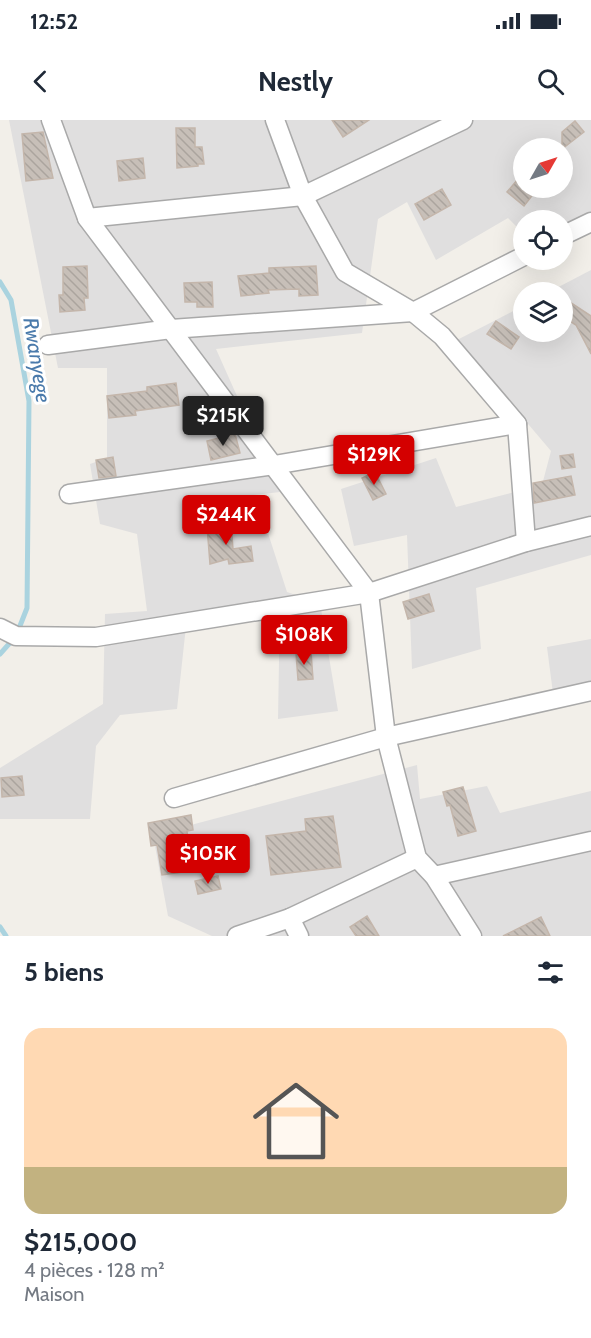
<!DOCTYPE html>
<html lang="fr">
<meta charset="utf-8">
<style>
:root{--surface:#fff;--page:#f2f2f3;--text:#1f2937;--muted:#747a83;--line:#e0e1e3;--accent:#d40000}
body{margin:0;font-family:Cabin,sans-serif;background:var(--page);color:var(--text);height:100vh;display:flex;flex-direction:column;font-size:22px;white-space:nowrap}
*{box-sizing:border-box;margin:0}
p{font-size:20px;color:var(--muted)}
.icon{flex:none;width:33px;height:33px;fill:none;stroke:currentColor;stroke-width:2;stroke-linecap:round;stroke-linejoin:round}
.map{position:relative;height:816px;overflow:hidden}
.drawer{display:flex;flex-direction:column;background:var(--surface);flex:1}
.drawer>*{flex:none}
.needle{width:39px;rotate:51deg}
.controls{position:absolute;left:513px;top:18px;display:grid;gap:12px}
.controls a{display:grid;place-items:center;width:60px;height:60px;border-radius:50%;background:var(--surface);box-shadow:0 6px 24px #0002;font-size:30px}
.price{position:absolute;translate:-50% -51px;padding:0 14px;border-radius:6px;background:var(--accent);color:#fff;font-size:20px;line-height:39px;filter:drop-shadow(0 2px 3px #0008)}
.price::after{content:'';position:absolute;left:50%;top:36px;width:18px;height:14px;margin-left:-9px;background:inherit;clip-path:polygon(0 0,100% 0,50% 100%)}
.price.active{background:#222;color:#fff}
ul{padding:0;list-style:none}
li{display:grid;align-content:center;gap:12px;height:318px;padding:0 24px}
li+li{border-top:2px solid var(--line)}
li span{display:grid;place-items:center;height:186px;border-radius:18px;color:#555}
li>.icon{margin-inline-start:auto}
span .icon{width:108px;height:108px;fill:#fffc;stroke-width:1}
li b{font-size:26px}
h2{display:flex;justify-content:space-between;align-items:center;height:72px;padding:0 24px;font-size:26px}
.status{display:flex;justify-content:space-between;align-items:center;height:42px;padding:0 30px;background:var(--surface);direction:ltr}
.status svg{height:16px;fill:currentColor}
header{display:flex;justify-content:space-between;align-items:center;height:78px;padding:0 24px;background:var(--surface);font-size:27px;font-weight:700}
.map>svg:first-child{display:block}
</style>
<div class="status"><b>12:52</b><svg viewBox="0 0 49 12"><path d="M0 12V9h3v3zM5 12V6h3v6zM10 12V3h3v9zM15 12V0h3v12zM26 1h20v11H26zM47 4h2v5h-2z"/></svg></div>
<header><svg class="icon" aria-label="back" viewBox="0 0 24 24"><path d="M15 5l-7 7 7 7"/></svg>Nestly<svg class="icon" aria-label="search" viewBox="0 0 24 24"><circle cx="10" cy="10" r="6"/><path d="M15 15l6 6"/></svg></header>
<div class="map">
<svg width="591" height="816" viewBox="0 0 591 816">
<defs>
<pattern id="building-back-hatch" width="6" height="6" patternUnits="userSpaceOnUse" patternTransform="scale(1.5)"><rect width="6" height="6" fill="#c7bfb8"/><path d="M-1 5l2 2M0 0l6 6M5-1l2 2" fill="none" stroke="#aba49e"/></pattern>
</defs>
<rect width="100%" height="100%" fill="#f2efe9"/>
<g fill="#e0dfdf" fill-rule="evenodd">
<path d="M9,0H591V95L563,118L562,100H524L523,113L508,98L436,140L407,82L378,99L362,213L216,229L280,372L221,379V409L267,410L287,472L320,483L338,591L278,599L280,484L187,497L177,589L120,595L96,626L90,699H0V648L103,584L105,494L147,491L137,414L100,404L90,344L107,338V248H58ZM524,28H562V68H524Z"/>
<path d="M591,150V435L476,468L481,529L412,549L407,415L354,426L341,369L436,338L456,387L542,365L551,331L457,220L523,186L524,212H562V172H549Z"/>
<path d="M591,519V578L554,581L547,527Z"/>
<path d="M417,645L420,679L487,666L500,693L591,671V816H212L168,796L153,715Z"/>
</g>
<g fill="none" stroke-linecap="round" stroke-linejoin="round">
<g stroke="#aad3df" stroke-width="5">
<path d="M0,162L11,180L29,281L27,488L16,516L0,534"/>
<path d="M0,807L6,816"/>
</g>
</g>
<g fill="url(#building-back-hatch)" stroke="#c4b6ab" stroke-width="1.5">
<path d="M332,0H369L343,17Z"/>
<path d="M575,1L584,12L562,29V12Z"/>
<path d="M176,8H195V27H202L204,44H198V46L177,48Z"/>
<path d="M43,12L53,58L26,61L22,14Z"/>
<path d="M143,38L145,58L119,61L117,41Z"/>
<path d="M518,59L524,63V68H528L534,73L524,86L507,72Z"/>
<path d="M442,69L451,85L424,100L415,84Z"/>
<path d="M87,146L88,178H84L85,190L60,192L59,175H63V147Z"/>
<path d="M316,146L318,175L299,176V169L268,170L269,173L241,176L238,156L269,153V148Z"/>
<path d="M212,162L213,187H197V182H185L184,163Z"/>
<path d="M562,177L591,196V234L576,205L562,196Z"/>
<path d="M496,201L519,217L511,229L487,214Z"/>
<path d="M176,263L179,285L135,291L136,295L109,298L107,276L147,271V267Z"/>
<path d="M235,314L240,333L211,340L207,321Z"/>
<path d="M573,334L575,347L562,349L560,336Z"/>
<path d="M113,337L116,356L99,358L96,340Z"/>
<path d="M375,352L386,374L373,380L362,358Z"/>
<path d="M571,356L575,375L534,383L533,363Z"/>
<path d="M231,404L233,429L251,426L253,441L229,444L228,439L210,444L207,406Z"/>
<path d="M429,474L434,491L408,499L403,482Z"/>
<path d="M311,532L313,559L298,560L296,533Z"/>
<path d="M22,656L24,675L2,677L1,658Z"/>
<path d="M463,667L476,711L458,716L450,685L447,686L443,672Z"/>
<path d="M191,695L193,710L187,711L188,721L184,722L189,751L162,755L157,725L151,726L148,703Z"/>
<path d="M333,696L341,747L271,755L266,716L306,711L305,699Z"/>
<path d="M218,756L221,769L198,774L195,761Z"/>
<path d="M367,796L379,816H356L350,807Z"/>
<path d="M541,797L550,816H503Z"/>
</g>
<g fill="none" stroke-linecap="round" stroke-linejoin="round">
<defs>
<g id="street">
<path d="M51,0L87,98L369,473L386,617L417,738L434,756L472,816"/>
<path d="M275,0L303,76L345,152L413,192L442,216L517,304L526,422"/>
<path d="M87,98L303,76L463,0"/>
<path d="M562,116L591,102"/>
<path d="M48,225L171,209L413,192L524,136"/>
<path d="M69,374L274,345L517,304"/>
<path d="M0,508L16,516L96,517L369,473L526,422L591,406"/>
<path d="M174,678L386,617L591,571"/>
<path d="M434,756L591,721"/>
<path d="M290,798L299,816"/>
<path d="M237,816L290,798L417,738"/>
</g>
</defs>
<use href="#street" stroke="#a9a9a9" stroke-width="21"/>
<use href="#street" stroke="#fff" stroke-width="18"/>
</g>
<g text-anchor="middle" stroke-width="6" stroke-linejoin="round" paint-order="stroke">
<g font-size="21" font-style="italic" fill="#4a7aab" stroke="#fff">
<text transform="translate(37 240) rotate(81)" y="7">Rwanyege</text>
</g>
</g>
</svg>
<div class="controls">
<a><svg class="needle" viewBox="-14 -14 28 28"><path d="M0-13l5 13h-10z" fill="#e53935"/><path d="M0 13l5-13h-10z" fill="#747a83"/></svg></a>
<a><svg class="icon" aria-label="locate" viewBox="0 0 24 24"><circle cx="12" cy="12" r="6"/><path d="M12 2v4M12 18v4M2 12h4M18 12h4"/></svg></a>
<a><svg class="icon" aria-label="layers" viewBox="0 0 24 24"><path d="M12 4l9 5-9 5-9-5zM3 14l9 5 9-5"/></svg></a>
</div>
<b class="price active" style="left:223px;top:327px">$215K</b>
<b class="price" style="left:374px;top:366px">$129K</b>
<b class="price" style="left:226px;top:426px">$244K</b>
<b class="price" style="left:304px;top:546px">$108K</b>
<b class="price" style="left:208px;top:765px">$105K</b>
</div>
<section class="drawer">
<h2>5 biens<svg class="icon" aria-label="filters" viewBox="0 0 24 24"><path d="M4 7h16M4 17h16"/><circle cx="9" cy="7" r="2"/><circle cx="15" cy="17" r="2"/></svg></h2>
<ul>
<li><span style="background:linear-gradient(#ffd9b3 75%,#c2b280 0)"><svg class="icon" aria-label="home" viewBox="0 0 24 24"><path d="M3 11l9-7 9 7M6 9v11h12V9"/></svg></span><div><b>$215,000</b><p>4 pièces · 128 m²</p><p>Maison</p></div></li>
</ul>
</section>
